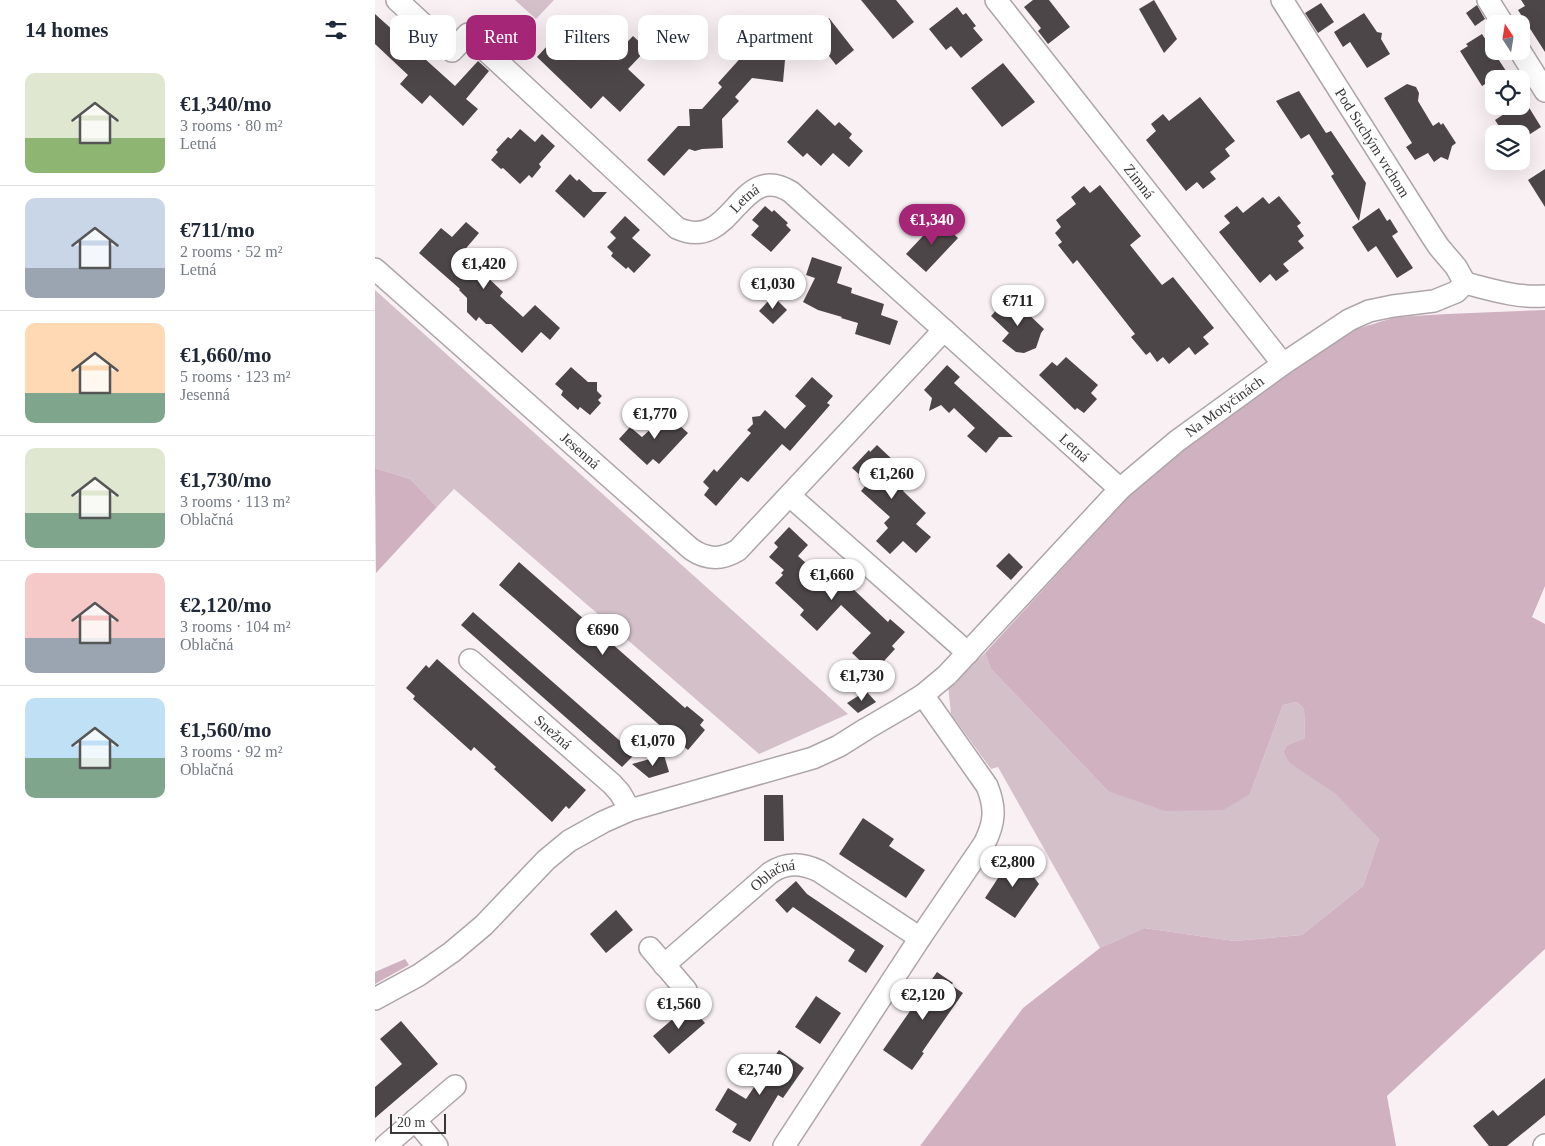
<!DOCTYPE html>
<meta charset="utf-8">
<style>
:root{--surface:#fff;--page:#f6f6f7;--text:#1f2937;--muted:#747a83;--line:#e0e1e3;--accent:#a52676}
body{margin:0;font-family:Georgia,serif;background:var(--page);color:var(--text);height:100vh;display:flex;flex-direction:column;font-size:19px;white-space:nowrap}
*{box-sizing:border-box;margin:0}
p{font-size:16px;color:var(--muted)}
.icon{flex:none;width:28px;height:28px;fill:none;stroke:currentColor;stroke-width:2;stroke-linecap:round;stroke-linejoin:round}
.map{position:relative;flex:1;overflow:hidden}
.details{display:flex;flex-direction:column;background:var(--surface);width:375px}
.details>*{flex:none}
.guide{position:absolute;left:15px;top:15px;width:475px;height:45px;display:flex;gap:10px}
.needle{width:32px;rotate:348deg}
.fabs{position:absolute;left:1110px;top:15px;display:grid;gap:10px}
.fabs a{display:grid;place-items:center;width:45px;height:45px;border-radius:10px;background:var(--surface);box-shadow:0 5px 20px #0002;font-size:25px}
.scale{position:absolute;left:15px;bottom:12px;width:56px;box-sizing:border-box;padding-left:5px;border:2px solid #3a3738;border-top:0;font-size:14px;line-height:18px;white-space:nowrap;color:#3a3738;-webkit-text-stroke:4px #fff;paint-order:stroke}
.price{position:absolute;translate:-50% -42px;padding:0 11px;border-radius:18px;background:#fff;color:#222;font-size:16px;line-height:32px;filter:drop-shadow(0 1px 2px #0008)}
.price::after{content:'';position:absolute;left:50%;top:30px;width:15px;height:11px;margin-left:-8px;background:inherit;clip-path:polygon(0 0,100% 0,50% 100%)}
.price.selected{background:var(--accent);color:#fff}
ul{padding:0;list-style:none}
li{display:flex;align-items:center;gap:15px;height:125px;padding:0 25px}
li+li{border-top:1px solid var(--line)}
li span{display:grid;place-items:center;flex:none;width:140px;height:100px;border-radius:10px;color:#555}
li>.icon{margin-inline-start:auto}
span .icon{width:60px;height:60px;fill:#fffc;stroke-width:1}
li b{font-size:21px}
h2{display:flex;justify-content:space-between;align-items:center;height:60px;padding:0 25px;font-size:21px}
.tag{padding:0 18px;border-radius:10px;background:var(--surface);box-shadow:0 5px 20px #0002;font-size:18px;line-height:45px}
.tag.selected{background:var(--accent);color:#fff}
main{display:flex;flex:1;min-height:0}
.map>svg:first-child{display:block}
</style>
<main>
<section class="details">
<h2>14 homes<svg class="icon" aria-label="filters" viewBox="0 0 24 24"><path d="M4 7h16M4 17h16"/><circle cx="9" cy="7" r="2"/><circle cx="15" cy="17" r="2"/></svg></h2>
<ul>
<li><span style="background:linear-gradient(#dfe7d0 65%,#8fb573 0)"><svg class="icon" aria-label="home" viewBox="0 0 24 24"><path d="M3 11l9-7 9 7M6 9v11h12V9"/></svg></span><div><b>€1,340/mo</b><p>3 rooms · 80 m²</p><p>Letná</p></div></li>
<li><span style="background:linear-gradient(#c9d6e8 70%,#9aa5b1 0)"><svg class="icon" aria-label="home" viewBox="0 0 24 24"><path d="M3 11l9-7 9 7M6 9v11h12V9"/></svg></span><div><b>€711/mo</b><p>2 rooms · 52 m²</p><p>Letná</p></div></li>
<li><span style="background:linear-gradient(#ffd9b3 70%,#7fa58c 0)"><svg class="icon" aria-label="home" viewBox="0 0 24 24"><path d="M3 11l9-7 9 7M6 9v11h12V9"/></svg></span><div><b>€1,660/mo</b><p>5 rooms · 123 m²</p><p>Jesenná</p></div></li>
<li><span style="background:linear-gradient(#dfe7d0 65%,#7fa58c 0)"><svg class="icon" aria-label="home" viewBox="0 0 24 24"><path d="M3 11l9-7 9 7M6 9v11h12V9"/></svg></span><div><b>€1,730/mo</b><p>3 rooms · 113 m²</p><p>Oblačná</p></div></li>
<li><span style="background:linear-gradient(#f6c9c9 65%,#9aa5b1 0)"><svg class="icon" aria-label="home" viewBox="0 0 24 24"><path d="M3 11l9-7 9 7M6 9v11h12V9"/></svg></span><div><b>€2,120/mo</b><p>3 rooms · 104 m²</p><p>Oblačná</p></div></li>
<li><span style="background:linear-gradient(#bfe0f5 60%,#7fa58c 0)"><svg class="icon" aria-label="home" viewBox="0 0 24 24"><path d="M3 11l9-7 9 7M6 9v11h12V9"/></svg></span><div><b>€1,560/mo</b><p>3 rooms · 92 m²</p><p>Oblačná</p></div></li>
</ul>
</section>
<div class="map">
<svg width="1170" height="1146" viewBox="0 0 1170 1146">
<rect width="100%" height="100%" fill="#f9f0f4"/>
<g fill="#d4c0c9">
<path d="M140,0H179L161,19Z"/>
<path d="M0,290L473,714L384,754L79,489L62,507L35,479L0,468Z"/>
<path d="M610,653L616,669L733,791L875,794L908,705L922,702L929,709L930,738L912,745L908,752L914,763L960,792L1004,839L988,886L927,935L859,941L769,928L725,948L623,767L616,769L576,714L573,686Z"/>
</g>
<g fill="#d0b1c0">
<path d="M1170,310V586L1157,617L1170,624V949L1012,1096L1021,1146H545L648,1008L725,948L769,928L859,941L927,935L988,886L1004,839L960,793L914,763L908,752L912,745L930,738L929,709L922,702L908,705L875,794L848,810L790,811L733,791L616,669L610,653L752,498L848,418L975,331L1021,317L1072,314Z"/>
<path d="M0,468L35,479L62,507L1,573Z"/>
<path d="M30,959L34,965L0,984V972Z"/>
</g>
<g fill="#4d4649">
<path d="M486,0H521L539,22L518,39Z"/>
<path d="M658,0H674L695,27L673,44L663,31L666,28L649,7Z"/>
<path d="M779,0L802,39L789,53L764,9Z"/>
<path d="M1146,0H1170V52L1143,10L1150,6Z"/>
<path d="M946,3L959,22L943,33L930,13Z"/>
<path d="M1102,5L1110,19L1100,26L1091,13Z"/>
<path d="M582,7L588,15L591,13L601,26L598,28L608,40L586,58L576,46L571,50L554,29Z"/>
<path d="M989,13L1002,32L1007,33L1006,39L1015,54L992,68L975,42L968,47L959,32Z"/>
<path d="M0,14L80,86L103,61L114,71L91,99L103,109L88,126L55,95L47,104L25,84L33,75L0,44Z"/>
<path d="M137,17L150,28L138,43L124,32Z"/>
<path d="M454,18L479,50L461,65L436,33Z"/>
<path d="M195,21L236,59L258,36L272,49L253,69L270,85L245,112L228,96L216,109L162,57Z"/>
<path d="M1107,34L1131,71L1107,86L1085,51L1093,46L1091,44Z"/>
<path d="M381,40L387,41L392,44L396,58L410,60L408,82L377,78L360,97L364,101L347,119L348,148L327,149L320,151L314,149L289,176L272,160L303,126H315L314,109H327L347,87L343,83L370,53V47L378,41Z"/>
<path d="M628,63L660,102L627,127L596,88Z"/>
<path d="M1032,84L1041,87L1044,93L1043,101L1058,126L1064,122L1066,125L1068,123L1081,143L1077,146L1073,160L1066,157L1059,162L1053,153L1040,160L1031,147L1037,143L1009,98Z"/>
<path d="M924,91L951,133L956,131L991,183L984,221L956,176L959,174L934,134L926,139L901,101Z"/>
<path d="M825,97L860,141L850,149L855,156L835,172L841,179L828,189L822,182L811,191L771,140L781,131L776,124L788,114L794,121Z"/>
<path d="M1150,101L1166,127L1146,140V134H1129L1120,120L1141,106H1146V103Z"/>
<path d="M442,109L460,126L464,122L477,134L474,138L488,151L474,167L458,153L446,166L432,153L428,157L412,142Z"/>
<path d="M145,129L160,142L167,134L180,146L164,164L166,167L157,178L154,175L145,184L128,168L126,169L116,160L123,152L121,150L133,137L136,139Z"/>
<path d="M1170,169V207L1153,180Z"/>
<path d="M195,174L202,181L204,179L218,192H232L209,218L180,191Z"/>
<path d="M725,185L766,236L755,245L787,285L798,277L839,328L828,337L834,344L820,355L814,347L794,364L788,357L782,362L775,352L771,355L756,337L760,334L702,260L698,264L683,245L687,242L680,233L686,227L681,220L701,204L696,197L709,186L715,193Z"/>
<path d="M904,196L926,223L922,226L929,236L923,241L929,248L908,264L914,271L901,281L895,274L885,283L844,232L855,223L849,216L862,206L868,213L888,197L894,204Z"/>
<path d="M390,206L397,212L399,210L413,223L411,225L416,230L396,252L376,235L384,226L377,220Z"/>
<path d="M1004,208L1012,221L1015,219L1023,232L1017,236L1038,268L1022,278L1001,246L993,252L977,227Z"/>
<path d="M250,216L265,230L257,238L276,255L259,273L253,267L251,269L236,256L238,253L232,247L241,238L235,232Z"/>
<path d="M563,220L583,238L551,272L531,254Z"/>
<path d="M91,222L104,233L87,253L128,292L125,296L148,317L160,305L185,328L175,340L166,332L147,353L116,324H111L104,317L101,321L92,312V298L84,290L85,289L44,253L66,228L77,237Z"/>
<path d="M437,257L467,267L462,283L477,288L476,293L509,304L506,315L523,321L515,345L480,334L483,323L466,318L467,317L443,310L428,302L440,278L431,275Z"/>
<path d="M398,296L412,310L398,324L384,311Z"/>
<path d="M633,297L646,309L647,308L669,329L666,333L661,348L649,353L641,352L627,341L634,333L616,316Z"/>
<path d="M691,357L723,385L716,393L722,399L709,413L702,408L700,410L664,375L677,362L682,366Z"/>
<path d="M572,365L585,377L579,383L638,437H624L611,453L592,436L600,428L579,408L574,413L566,405L554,411L557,398L549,390Z"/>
<path d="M196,367L213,382H222V391L227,396L223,400L226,403L215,415L205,407L203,410L186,395L188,391L180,384Z"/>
<path d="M437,377L458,396L452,403L455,405L415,451L407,444L373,482L366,477L341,506L329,495L334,488L328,482L339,469L342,472L376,433L372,430L378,424L377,417L385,416L390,410L410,429L431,406L420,396Z"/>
<path d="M292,414L313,433L284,464L278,459L272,465L244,439L255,427L267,437Z"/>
<path d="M502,445L538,479L528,491L551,513L541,524L556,537L541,553L528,541L515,554L501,541L513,528L509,523L515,517L486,491L491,485L484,479L486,476L477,468L494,450L495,452Z"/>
<path d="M414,527L433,545L423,556L451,581L455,577L457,580L465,572L478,584L476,587L513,622L515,619L530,632L517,646L520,649L498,673L477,653L496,633L466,605L442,631L425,615L429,610L400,583L408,575L406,573L409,570L394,557L403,547L399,543Z"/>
<path d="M634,553L648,567L636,580L621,566Z"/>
<path d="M144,562L310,708L312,706L329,720L325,725L330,730L313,750L124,585Z"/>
<path d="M98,612L260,754L247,767L86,625Z"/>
<path d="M62,659L211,790L194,809L191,806L177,822L119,769L121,767L99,747L96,751L38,699L40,696L31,688L51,665L54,668Z"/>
<path d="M491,691L501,702L483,713L472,703Z"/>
<path d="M289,755L294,772L274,778L257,764Z"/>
<path d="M389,795H408L409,841H389Z"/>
<path d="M488,818L519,839L514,846L550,870L531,898L464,854Z"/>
<path d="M642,854L664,884L640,918L610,898L625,875L627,876Z"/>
<path d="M421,881L432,894L509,946L491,973L473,961L480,950L418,907L412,913L400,900Z"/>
<path d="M241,910L258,930L231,953L215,934Z"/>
<path d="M562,972L578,983L576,985L588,993L547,1052L549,1053L537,1070L508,1050Z"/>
<path d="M441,996L466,1013L445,1044L420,1027Z"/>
<path d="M314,1005L330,1023L294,1054L278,1036Z"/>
<path d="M26,1021L63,1064L0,1118V1087L27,1064L5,1039Z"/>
<path d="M404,1050L429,1068L408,1098L403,1095L375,1142L357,1132L362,1124L340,1110L353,1088L371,1099Z"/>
<path d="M1170,1078V1115L1132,1146H1114L1098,1126L1118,1110L1123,1116Z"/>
</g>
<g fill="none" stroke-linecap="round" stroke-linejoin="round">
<defs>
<g id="minor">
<path id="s1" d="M22,0L77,51L93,34L302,228C358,254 364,159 416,192L745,489"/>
<path id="s2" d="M621,0L908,364"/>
<path id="s3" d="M907,0L1056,235L1064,247L1081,267L1090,283"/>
<path d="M1113,0L1128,24"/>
<path d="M1145,51L1170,91"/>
<path id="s4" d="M0,269L316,549C332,560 347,560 363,550L569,330"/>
<path d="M1090,283C1117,290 1142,298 1170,296"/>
<path d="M415,496L593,653"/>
<path id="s5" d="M95,660L237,784L245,793L255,810"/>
<path d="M275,948L311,990"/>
<path id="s6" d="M289,965L395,873C411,862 426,863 444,871L545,938"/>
<path id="s7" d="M0,999L44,975L77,952L109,925L171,860L194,841L228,822L255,810L438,758L464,746L491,729L527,708L548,695L572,675L745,489L802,441L908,364L974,320L994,311L1018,306L1059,301L1081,292L1090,283"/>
<path d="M40,1120L62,1146"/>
<path d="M10,1146L80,1086"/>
<path d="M409,1146L545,938L609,844C620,823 621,808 612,786L548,695"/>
<path d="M1169,1146L1170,1145"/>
</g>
</defs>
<use href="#minor" stroke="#aea5a9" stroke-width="24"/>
<use href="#minor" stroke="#fff" stroke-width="21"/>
</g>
<g text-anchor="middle" stroke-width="5" stroke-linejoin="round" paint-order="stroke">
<g font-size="15" fill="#3a3738" stroke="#fff">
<text dy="5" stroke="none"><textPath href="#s3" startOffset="169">Pod Suchým vrchom</textPath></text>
<text dy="5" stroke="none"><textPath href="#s2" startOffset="231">Zimná</textPath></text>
<text dy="5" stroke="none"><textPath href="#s1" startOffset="464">Letná</textPath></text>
<text dy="5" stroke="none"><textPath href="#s7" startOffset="1056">Na Motyčinách</textPath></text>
<text dy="5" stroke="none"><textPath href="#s1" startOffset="898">Letná</textPath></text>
<text dy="5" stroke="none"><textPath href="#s4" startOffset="274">Jesenná</textPath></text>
<text dy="5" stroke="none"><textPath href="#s5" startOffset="110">Snežná</textPath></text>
<text dy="5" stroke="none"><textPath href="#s6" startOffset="142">Oblačná</textPath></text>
</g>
</g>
</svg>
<div class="fabs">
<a><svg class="needle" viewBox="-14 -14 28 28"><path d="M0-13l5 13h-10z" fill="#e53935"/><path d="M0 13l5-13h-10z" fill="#747a83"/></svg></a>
<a><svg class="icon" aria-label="locate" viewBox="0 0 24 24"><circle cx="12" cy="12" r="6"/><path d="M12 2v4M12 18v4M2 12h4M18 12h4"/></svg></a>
<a><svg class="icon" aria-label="layers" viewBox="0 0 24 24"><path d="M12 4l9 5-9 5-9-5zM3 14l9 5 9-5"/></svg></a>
</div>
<div class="scale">20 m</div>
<b class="price selected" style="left:557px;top:246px">€1,340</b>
<b class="price" style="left:109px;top:290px">€1,420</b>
<b class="price" style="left:398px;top:310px">€1,030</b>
<b class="price" style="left:643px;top:327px">€711</b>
<b class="price" style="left:280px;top:440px">€1,770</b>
<b class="price" style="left:517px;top:500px">€1,260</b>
<b class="price" style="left:457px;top:601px">€1,660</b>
<b class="price" style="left:228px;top:656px">€690</b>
<b class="price" style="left:487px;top:702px">€1,730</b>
<b class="price" style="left:278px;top:767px">€1,070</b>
<b class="price" style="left:638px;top:888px">€2,800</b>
<b class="price" style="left:548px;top:1021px">€2,120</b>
<b class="price" style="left:304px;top:1030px">€1,560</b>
<b class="price" style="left:385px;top:1096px">€2,740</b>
<div class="guide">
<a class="tag">Buy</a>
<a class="tag selected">Rent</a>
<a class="tag">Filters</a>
<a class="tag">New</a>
<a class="tag">Apartment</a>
</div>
</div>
</main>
